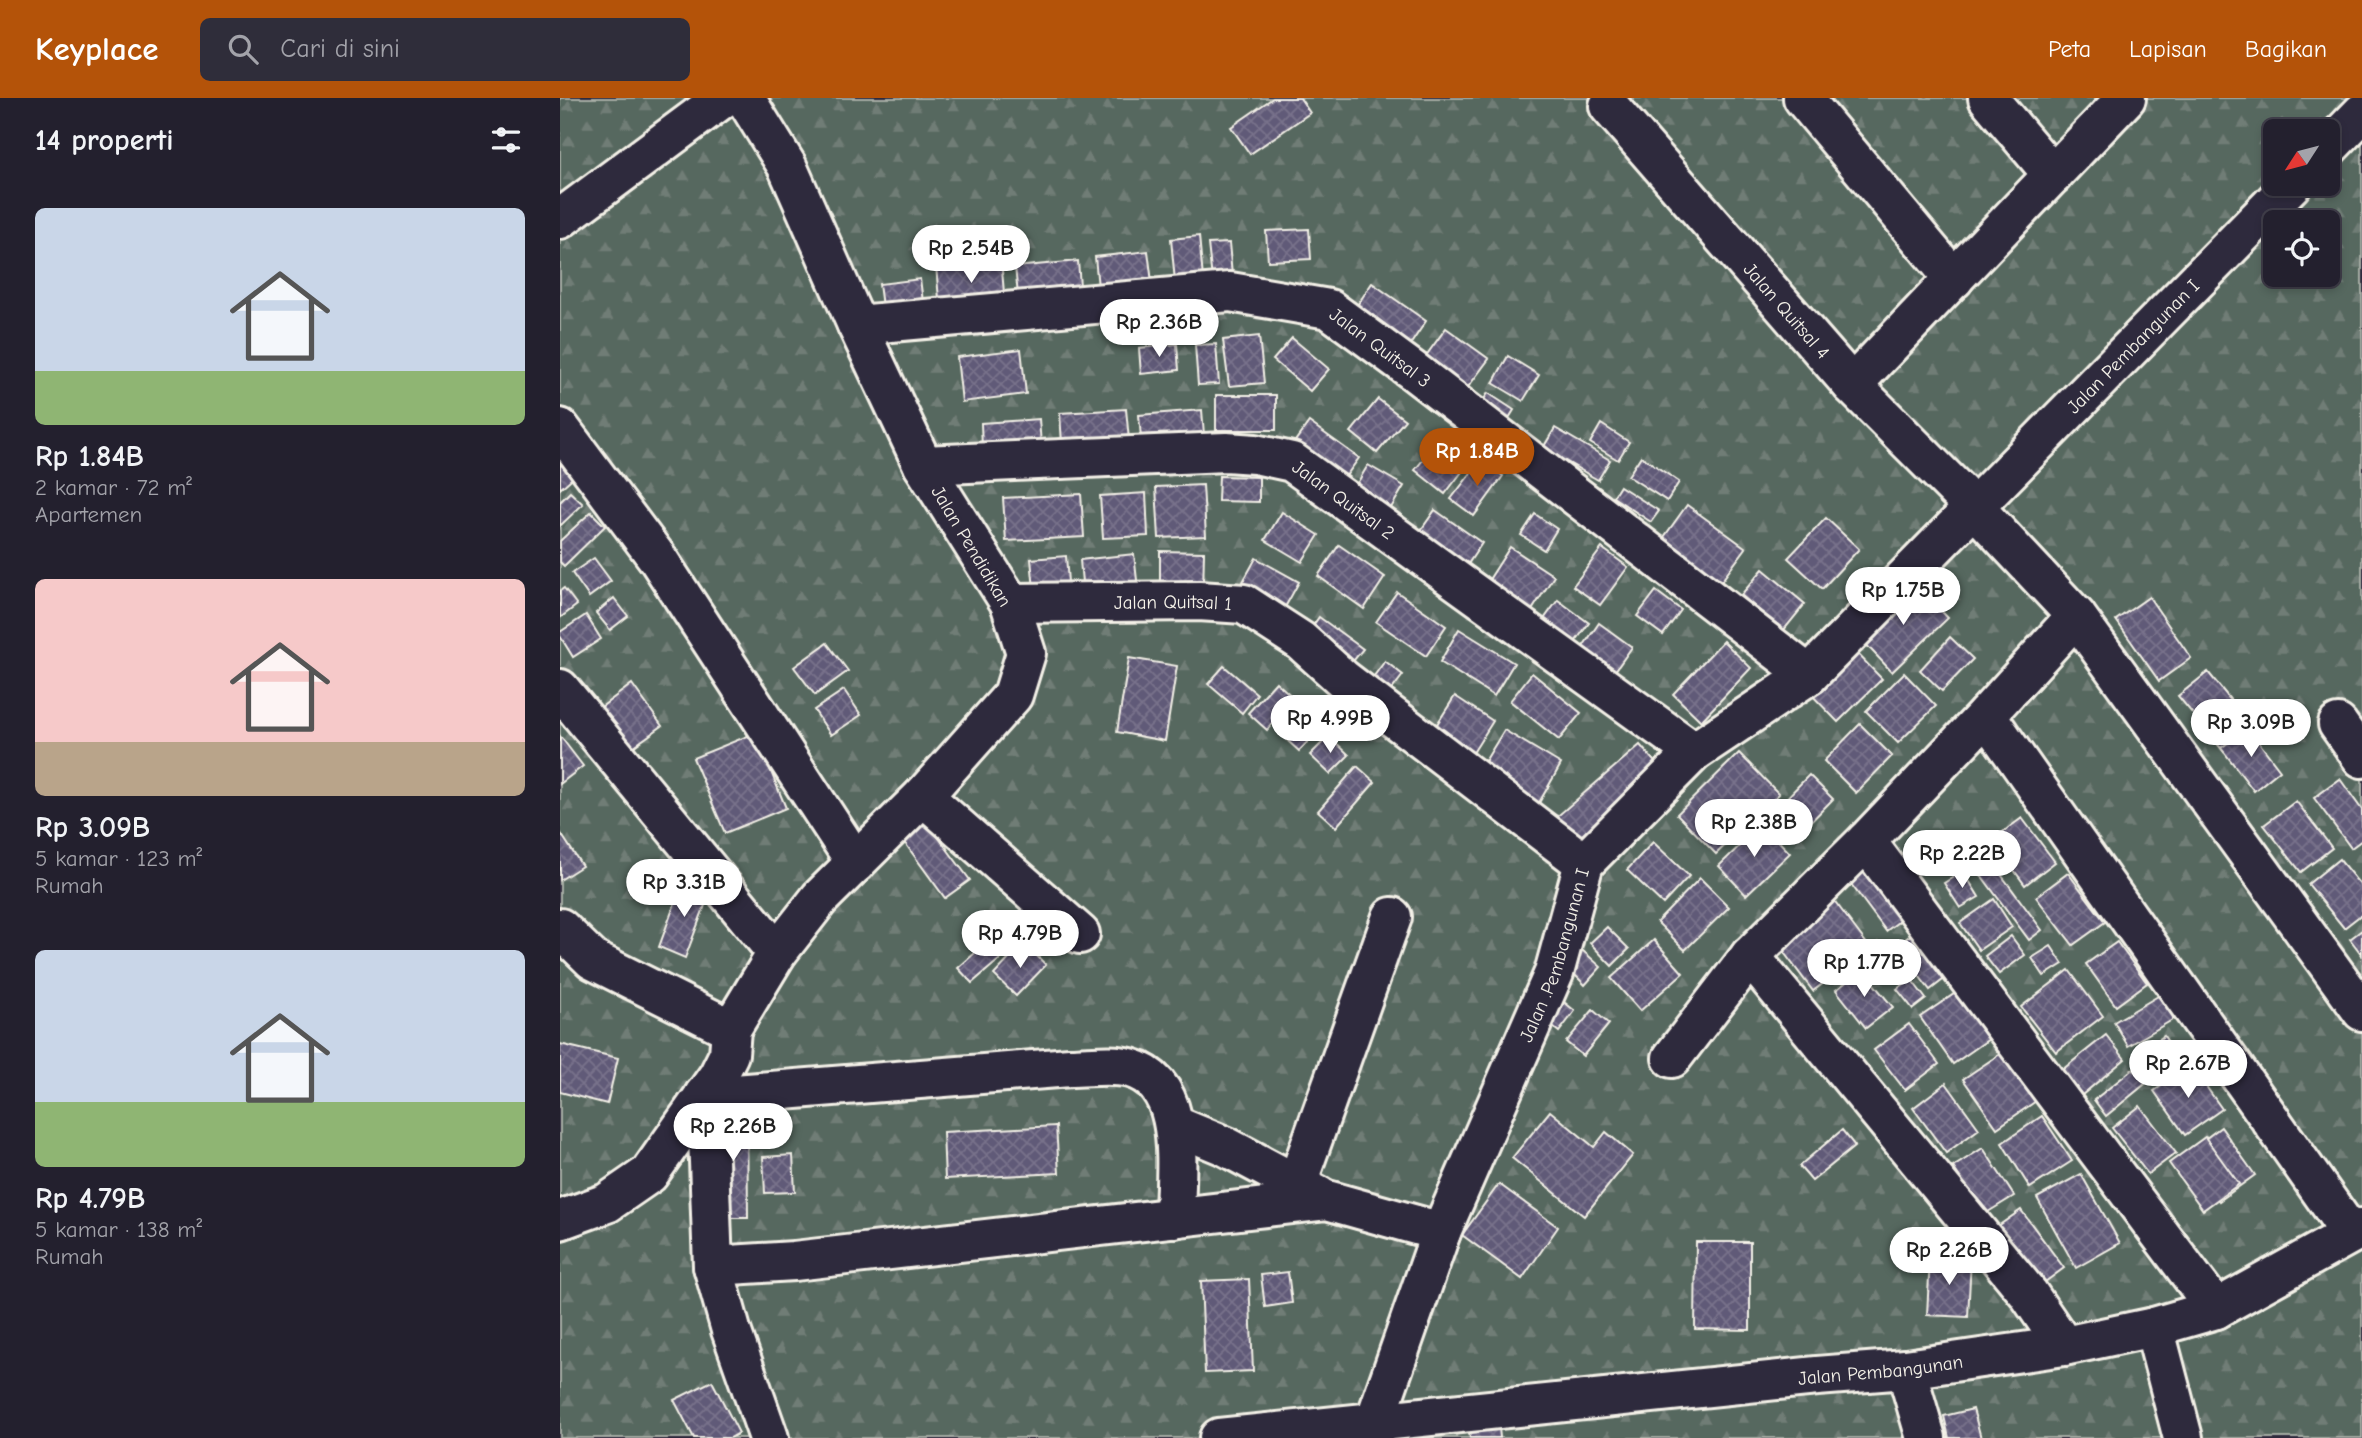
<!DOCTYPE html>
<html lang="id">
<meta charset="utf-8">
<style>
:root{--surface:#23202e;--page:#2f2d3a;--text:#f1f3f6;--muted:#a3a3aa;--line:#403e4a;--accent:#b45309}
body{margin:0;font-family:"Comic Neue",sans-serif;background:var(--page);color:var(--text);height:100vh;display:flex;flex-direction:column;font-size:26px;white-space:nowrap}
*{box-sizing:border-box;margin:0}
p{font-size:23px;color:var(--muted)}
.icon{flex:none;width:38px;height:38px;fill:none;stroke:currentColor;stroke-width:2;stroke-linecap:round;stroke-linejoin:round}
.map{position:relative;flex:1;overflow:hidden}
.panel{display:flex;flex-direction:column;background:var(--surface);width:560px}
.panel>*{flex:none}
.needle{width:46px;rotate:234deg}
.buttons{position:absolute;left:1703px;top:21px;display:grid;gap:14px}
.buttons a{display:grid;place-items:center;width:77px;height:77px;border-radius:10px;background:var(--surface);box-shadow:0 4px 10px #0003,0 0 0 2px var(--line);font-size:35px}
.price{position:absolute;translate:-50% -60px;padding:0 16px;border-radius:24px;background:#fff;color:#222;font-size:23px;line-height:46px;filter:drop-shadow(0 2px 4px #0008)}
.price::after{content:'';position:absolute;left:50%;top:42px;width:21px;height:16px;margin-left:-10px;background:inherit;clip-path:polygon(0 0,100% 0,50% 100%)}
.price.selected{background:var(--accent);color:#fff}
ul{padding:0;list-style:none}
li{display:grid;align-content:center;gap:14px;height:371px;padding:0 35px}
li span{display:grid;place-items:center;height:217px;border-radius:10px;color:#555}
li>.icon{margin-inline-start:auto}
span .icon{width:126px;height:126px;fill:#fffc;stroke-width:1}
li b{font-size:30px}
h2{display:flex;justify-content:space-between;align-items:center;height:84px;padding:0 35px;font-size:30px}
header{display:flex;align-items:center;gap:42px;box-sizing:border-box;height:98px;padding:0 35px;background:var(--accent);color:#fff}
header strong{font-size:33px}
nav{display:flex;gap:38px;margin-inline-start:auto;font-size:24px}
.search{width:490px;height:63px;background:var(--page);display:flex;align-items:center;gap:18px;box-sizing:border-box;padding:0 24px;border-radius:10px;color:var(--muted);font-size:26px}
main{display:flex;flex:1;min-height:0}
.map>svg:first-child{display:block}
</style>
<header>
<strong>Keyplace</strong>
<div class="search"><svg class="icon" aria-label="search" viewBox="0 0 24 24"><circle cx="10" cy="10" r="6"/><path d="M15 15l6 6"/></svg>Cari di sini</div>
<nav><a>Peta</a><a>Lapisan</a><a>Bagikan</a></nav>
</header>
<main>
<section class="panel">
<h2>14 properti<svg class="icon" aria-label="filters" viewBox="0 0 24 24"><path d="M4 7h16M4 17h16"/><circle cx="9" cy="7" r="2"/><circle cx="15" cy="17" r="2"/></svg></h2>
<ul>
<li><span style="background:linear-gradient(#c9d6e8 75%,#8fb573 0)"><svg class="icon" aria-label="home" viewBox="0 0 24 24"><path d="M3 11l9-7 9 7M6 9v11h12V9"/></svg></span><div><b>Rp 1.84B</b><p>2 kamar · 72 m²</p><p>Apartemen</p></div></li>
<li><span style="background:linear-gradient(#f6c9c9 75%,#b9a48a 0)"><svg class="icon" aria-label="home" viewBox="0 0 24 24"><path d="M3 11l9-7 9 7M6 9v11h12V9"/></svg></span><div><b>Rp 3.09B</b><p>5 kamar · 123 m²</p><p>Rumah</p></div></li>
<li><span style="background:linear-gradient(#c9d6e8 70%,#8fb573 0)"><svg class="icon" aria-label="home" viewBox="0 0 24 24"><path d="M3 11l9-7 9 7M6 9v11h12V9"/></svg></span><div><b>Rp 4.79B</b><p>5 kamar · 138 m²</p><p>Rumah</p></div></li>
</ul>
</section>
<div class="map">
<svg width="1802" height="1340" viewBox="0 0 1802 1340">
<defs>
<pattern id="forest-firs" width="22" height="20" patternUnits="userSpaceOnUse" patternTransform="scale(1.75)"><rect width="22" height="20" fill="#57675f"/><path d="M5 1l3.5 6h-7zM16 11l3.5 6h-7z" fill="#707d76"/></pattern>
<pattern id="building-cross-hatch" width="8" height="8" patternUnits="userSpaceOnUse" patternTransform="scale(1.75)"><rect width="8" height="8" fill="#615a78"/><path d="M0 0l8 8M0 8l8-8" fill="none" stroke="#78728b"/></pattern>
</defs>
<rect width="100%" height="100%" fill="#2f2a3d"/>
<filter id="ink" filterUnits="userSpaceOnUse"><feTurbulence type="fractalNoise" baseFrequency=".0143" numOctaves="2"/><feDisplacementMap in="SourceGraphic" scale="14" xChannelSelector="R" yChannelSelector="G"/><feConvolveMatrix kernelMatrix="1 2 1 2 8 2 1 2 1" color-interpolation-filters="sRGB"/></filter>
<g filter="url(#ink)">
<path fill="url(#forest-firs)" stroke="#a6aca4" stroke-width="2" fill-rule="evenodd" d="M0,0H1802V1340H0ZM1715,33H1768V86H1715ZM1715,124H1768V177H1715Z"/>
<g fill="url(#building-cross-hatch)" stroke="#f4f1e8" stroke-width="2">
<path d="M713,0H740L750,15L690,56L671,29Z"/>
<path d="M749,131L751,161L708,163L706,133Z"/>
<path d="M639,138L644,191L616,194L611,141Z"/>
<path d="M669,145L673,188L653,190L648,146Z"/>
<path d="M588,153L593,192L539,199L535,159Z"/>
<path d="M441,161L445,206L380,212L376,168Z"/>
<path d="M518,163L521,201L459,206L455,169Z"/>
<path d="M360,181L364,211L323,216L319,186Z"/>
<path d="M812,185L866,223L846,253L792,215Z"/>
<path d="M886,230L929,261L905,293L863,262Z"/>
<path d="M699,238L704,285L669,288L663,242Z"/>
<path d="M732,240L769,271L750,293L713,262Z"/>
<path d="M617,246L619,272L581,276L579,250Z"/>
<path d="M656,246L659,286L638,287L635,247Z"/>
<path d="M461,251L466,296L402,304L397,259Z"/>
<path d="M948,258L979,277L963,303L933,285Z"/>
<path d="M928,295L954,312L941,333L915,316Z"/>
<rect x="656" y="297" width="60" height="35"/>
<path d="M818,301L845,322L817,355L791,334Z"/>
<path d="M566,311L569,342L502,346L500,315Z"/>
<path d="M642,312L644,337L581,340L579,317Z"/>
<path d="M479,321L481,347L422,350L421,325Z"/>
<path d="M749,324L799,360L783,382L733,346Z"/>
<path d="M1041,326L1069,344L1058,362L1030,345Z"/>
<path d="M995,330L1050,362L1038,382L983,350Z"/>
<path d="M884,335L914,358L885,396L855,372Z"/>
<path d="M0,355L18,375L0,391Z"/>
<path d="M1081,358L1119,384L1107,403L1068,378Z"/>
<path d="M921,362L943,378L914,418L891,401Z"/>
<path d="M808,367L844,388L828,415L792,394Z"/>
<path d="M659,378L699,379V404L658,403Z"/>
<path d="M643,387L646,438L599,440L596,389Z"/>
<path d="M1060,388L1099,413L1091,424L1053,399Z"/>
<path d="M10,394L23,406L0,428V404Z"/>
<path d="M586,395L588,438L543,440L540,398Z"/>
<path d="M521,396L524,439L446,443L443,400Z"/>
<path d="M1127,407L1186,450L1157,489L1099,446Z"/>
<path d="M875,412L922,445L902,475L854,442Z"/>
<path d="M31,414L45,428L4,468L0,464V443Z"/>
<path d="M722,414L759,437L742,464L705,442Z"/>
<path d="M975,416L997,431L984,452L961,437Z"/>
<path d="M1266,420L1299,451L1262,491L1228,460Z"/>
<path d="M779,447L825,479L804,511L758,478Z"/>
<path d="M950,449L994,478L967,520L923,491Z"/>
<path d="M1042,450L1068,469L1040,507L1013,488Z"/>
<path d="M600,453L644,454L643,495L600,494Z"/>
<path d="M574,456L578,491L523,496L520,462Z"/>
<path d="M506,458L509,498L475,501L471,461Z"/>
<path d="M34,460L51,483L29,499L12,475Z"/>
<path d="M696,460L739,484L723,513L680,489Z"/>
<path d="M1203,471L1245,506L1223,533L1181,497Z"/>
<path d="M1355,485L1388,520L1332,574L1298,538Z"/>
<path d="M4,490L17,507L0,520V493Z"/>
<path d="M1096,493L1121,512L1103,537L1077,518Z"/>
<path d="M837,494L886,528L866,558L816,524Z"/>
<path d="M1589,499L1631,560L1599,583L1556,522Z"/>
<path d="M54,500L68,518L50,532L36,515Z"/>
<path d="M998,502L1029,525L1010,551L979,528Z"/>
<path d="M26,517L41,541L13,559L0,538V534Z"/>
<path d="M759,519L803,551L790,567L747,536Z"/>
<path d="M1039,525L1072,549L1055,573L1022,550Z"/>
<path d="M899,531L954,565L934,598L880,564Z"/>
<path d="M1390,539L1413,561L1382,593L1360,572Z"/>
<path d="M1163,543L1191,570L1141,623L1113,596Z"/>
<path d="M267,545L288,573L255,597L234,569Z"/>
<path d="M1292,550L1322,581L1278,624L1248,593Z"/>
<path d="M569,560L617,568L605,643L557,634Z"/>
<path d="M825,563L843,577L824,602L806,589Z"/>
<path d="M664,568L697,596L682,615L648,586Z"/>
<path d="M1648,574L1693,630L1664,654L1618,598Z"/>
<path d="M972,575L1021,615L999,642L950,603Z"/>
<path d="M1344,575L1376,608L1338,645L1306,613Z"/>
<path d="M716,584L734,600L707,632L688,615Z"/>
<path d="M72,586L102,628L70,651L40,610Z"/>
<path d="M284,592L301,617L271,637L254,612Z"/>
<path d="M895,598L933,623L911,658L872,634Z"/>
<path d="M740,608L762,628L739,653L717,633Z"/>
<path d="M1300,626L1332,658L1296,695L1264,663Z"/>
<path d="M1688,630L1720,672L1694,693L1661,650Z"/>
<path d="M944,632L1001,666L976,710L918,675Z"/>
<path d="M195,635L226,710L165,735L133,660Z"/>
<path d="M0,638L23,668L0,686Z"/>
<path d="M769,638L789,657L770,676L750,657Z"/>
<path d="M1080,647L1100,670L1013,745L993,722Z"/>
<path d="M1179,655L1219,696L1156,756L1117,716Z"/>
<path d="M797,668L815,684L776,729L758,713Z"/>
<path d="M1249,677L1273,701L1236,739L1212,715Z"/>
<path d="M1780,681L1802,712V742L1791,750L1754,700Z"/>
<path d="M1736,703L1772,750L1741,774L1704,727Z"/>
<path d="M358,712L410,782L385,800L334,730Z"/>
<path d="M1462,720L1495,764L1465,787L1432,742Z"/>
<path d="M1202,726L1230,755L1186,797L1159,768Z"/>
<path d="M0,734L22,768L0,782Z"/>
<path d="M1093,744L1129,778L1103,806L1067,772Z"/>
<path d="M1428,759L1482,832L1469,842L1415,769Z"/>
<path d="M1310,760L1350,815L1326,833L1285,778Z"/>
<path d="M1779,761L1802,789V816L1784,830L1748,786Z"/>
<path d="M1403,773L1419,799L1400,810L1384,785Z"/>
<path d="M1508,775L1545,824L1513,847L1476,799Z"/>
<path d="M1140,780L1169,809L1125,852L1097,824Z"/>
<path d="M123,783L150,794L125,860L99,849Z"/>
<path d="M1270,797L1310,850L1253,893L1213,840Z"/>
<path d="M1434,801L1452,829L1419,852L1400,825Z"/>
<path d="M1047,829L1069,851L1052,868L1030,845Z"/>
<path d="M1802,832V857L1790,841Z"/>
<path d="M1355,834L1388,878L1370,892L1336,848Z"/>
<path d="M1451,838L1465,857L1439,876L1425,858Z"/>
<path d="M433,839L447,855L412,885L398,870Z"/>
<path d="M1094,842L1123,875L1080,913L1051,880Z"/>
<path d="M1557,844L1587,885L1556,908L1526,866Z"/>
<path d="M464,845L486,867L456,898L434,877Z"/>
<path d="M1491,848L1503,866L1484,878L1472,860Z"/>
<path d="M1022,852L1041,869L1025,887L1007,869Z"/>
<path d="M1302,872L1333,909L1306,930L1276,892Z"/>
<path d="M1509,872L1543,918L1496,954L1461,909Z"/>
<path d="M1351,881L1366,901L1353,911L1337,891Z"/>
<path d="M1397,894L1429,941L1393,966L1360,919Z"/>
<path d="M1605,894L1619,918L1568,948L1554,924Z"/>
<path d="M1004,904L1015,913L999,934L988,925Z"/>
<path d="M1033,912L1049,926L1023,958L1006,944Z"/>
<path d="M1349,926L1379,966L1345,992L1314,952Z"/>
<path d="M1546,937L1565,961L1522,997L1502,972Z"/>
<path d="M1604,938L1614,953L1589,969L1580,954Z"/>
<path d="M0,946L58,960L47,1006L0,994Z"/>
<path d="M1446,952L1479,1001L1437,1030L1403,981Z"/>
<path d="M1631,967L1662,1011L1625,1037L1594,993Z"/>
<path d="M1573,971L1585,986L1546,1018L1534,1002Z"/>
<path d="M1386,985L1419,1031L1386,1055L1353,1010Z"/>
<path d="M1580,1008L1616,1055L1588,1076L1552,1030Z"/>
<path d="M158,1011H187L188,1120H160Z"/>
<path d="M990,1013L1034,1049L1046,1034L1073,1057L1024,1118L952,1060Z"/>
<path d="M202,1014H222L221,1047H202Z"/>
<path d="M1482,1018L1512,1063L1470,1090L1442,1045Z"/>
<path d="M496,1028L499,1075L385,1081L383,1034Z"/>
<path d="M1661,1029L1695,1077L1659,1103L1625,1056Z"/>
<path d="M1282,1032L1295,1048L1252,1083L1239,1068Z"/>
<path d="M1645,1039L1679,1086L1643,1112L1609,1065Z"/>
<path d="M1423,1050L1454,1098L1423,1117L1393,1069Z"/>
<path d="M233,1057L235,1094L205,1095L203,1059Z"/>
<path d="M1521,1076L1560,1145L1516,1170L1477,1100Z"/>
<path d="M939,1086L998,1129L962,1181L902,1137Z"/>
<path d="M1461,1112L1504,1170L1474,1192L1431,1133Z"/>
<path d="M1136,1144H1190V1232L1135,1231Z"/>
<path d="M1370,1159L1411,1161L1408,1219L1367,1217Z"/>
<path d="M728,1174L732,1205L705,1209L701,1177Z"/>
<path d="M689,1181L693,1273L645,1275L641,1183Z"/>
<path d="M152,1283L179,1335L170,1340H134L114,1302Z"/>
<path d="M1413,1311L1421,1340H1389L1384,1318Z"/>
<path d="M939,1330L940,1340H910L909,1335Z"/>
</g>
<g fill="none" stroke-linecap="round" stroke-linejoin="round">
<defs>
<g id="minor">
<path d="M1243,0L1394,181"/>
<path d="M1428,0L1493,77"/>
<path id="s1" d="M1049,8L1292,287L1413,408L1516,518L1802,913"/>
<path d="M1768,50L1802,15"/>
<path d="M0,121L163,0"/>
<path id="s2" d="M297,227L670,194L769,211L852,272L1249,577"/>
<path d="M1292,287L1566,0"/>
<path d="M0,330L98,461L296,765"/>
<path id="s3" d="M363,367L666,354L695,356L732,364L1134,654"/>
<path id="s4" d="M450,505L639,503L684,506L741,543L783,581L1024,765"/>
<path d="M0,591L217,855"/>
<path d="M1426,617L1791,1136"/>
<path d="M1778,626L1802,660"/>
<path d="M363,698L520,836"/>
<path d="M1306,743L1656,1211"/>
<path d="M0,830L33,862L171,931"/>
<path d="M1190,858L1468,1195L1504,1248"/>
<path d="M1112,960L1190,858L1306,743L1426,617L1516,518"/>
<path d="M144,997L149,998L148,1037L153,1168L234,1163L767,1102L881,1134"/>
<path d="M149,998L510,969C529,969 552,965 570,970C629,986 615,1074 615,1120"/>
<path d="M614,1027L665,1048L759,1098"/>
<path d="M737,1085L832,819"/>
<path d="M0,1122L47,1105L89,1076L158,978L169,956L171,931L217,855L260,800L363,698L453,597L466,555L450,505L363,367L297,227L227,68L185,0"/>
<path d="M153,1168L171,1232L209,1340"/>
<path d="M1594,1229L1623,1340"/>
<path d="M1346,1271L1366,1340"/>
<path id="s5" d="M815,1323L881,1134L994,875L1024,765L1134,654L1249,577L1732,86"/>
<path id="s6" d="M659,1340L1257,1278L1346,1271L1400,1263L1504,1248L1594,1229L1656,1211L1802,1130"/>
</g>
</defs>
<use href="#minor" stroke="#f4f1e8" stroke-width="44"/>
<use href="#minor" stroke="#2f2a3d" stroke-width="38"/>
</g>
</g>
<g text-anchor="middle" stroke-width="6" stroke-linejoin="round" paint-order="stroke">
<g font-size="19" fill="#f4f1e8" stroke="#2f2a3d">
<text dy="7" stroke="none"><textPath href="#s1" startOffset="271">Jalan Quitsal 4</textPath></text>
<text dy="7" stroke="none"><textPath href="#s5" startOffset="1353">Jalan Pembangunan I</textPath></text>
<text dy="7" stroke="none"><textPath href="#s2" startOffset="539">Jalan Quitsal 3</textPath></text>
<text dy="7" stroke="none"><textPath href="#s3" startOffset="434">Jalan Quitsal 2</textPath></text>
<text transform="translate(412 448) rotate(59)" y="7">Jalan Pendidikan</text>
<text dy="7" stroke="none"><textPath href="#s4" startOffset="163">Jalan Quitsal 1</textPath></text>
<text dy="7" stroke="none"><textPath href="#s5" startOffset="500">Jalan .Pembangunan I</textPath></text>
<text dy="7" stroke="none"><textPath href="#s6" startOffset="665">Jalan Pembangunan</textPath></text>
</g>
</g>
</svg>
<div class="buttons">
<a><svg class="needle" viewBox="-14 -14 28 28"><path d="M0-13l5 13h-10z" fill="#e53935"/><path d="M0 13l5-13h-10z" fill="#a3a3aa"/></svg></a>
<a><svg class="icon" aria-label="locate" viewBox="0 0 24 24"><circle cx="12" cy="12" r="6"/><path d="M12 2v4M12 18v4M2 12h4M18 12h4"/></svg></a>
</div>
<b class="price" style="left:411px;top:187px">Rp 2.54B</b>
<b class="price" style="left:599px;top:261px">Rp 2.36B</b>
<b class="price selected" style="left:917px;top:390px">Rp 1.84B</b>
<b class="price" style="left:1343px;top:529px">Rp 1.75B</b>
<b class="price" style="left:770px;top:657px">Rp 4.99B</b>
<b class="price" style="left:1691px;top:661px">Rp 3.09B</b>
<b class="price" style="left:1194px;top:761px">Rp 2.38B</b>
<b class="price" style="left:1402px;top:792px">Rp 2.22B</b>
<b class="price" style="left:124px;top:821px">Rp 3.31B</b>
<b class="price" style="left:460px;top:872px">Rp 4.79B</b>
<b class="price" style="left:1304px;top:901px">Rp 1.77B</b>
<b class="price" style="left:1628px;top:1002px">Rp 2.67B</b>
<b class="price" style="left:173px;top:1065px">Rp 2.26B</b>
<b class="price" style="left:1389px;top:1189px">Rp 2.26B</b>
</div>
</main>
